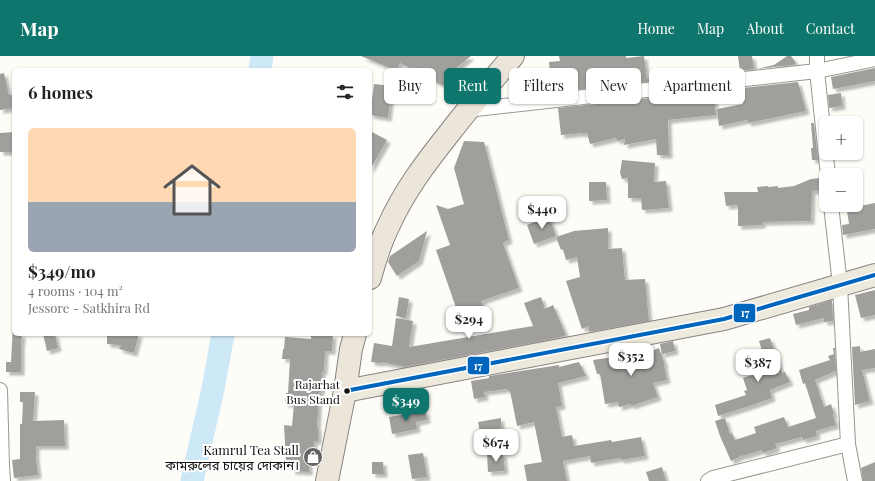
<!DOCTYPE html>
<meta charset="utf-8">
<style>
:root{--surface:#fff;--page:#f2f2f2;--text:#202124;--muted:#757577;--line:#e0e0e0;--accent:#0f766e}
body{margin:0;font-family:"Playfair Display","Noto Sans Bengali",serif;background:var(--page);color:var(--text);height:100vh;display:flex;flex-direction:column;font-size:15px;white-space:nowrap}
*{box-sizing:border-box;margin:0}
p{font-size:13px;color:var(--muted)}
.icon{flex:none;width:22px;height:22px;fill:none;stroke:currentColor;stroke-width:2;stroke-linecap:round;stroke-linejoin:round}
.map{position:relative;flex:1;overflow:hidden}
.sheet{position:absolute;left:12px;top:12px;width:360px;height:268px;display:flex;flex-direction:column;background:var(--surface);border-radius:6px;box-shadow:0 1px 3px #0004}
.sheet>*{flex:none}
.guide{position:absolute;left:384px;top:12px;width:380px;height:36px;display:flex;gap:8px}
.buttons{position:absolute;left:819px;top:60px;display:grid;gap:8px}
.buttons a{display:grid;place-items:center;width:44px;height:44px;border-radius:6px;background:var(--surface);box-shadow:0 1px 3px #0004;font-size:20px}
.price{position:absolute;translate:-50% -34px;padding:0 9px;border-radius:8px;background:#fff;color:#222;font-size:13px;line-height:26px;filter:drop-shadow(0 1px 2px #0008)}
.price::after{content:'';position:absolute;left:50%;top:24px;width:12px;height:9px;margin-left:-6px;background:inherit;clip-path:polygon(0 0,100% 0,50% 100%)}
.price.active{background:var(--accent);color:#fff}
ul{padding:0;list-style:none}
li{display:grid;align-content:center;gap:8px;height:212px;padding:0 16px}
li+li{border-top:1px solid var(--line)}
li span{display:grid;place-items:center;height:124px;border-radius:6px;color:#555}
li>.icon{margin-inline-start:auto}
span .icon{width:72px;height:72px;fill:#fffc;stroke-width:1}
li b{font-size:17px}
h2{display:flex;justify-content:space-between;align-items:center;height:48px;padding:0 16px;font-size:17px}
.pill{padding:0 14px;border-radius:6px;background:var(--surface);box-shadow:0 1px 3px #0004;font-size:14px;line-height:36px}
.pill.active{background:var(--accent);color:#fff}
header{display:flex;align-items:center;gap:24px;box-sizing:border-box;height:56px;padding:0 20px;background:var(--accent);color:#fff}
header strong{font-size:19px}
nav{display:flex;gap:22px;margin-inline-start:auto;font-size:14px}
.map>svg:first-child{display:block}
</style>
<header>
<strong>Map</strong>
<nav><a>Home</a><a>Map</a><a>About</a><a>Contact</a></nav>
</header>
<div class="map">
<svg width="875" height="425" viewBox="0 0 875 425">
<defs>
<filter id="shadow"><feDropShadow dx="3.5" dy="3.5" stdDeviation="1" flood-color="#0004"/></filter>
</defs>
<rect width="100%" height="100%" fill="#fdfcf7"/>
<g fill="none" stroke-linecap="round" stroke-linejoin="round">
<g stroke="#cde8f7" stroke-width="23">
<path d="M260,14L262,0"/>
<path d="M192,425L213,333L223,278"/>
</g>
</g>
<g fill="#a19f9c" filter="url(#shadow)">
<path d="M361,0H471L455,13L464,18L455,36L400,7L397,15Z"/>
<path d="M559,0H626V2L644,0L647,23L653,22L654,25L547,37L516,29L519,16L550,23L549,6L560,5Z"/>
<path d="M738,0H752L754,13L740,15Z"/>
<path d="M787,0H791L796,7L793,9L756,13L774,9Z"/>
<path d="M875,12V25L833,33L831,21Z"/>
<path d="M4,17L9,39H14V52L0,54V18Z"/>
<path d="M798,26L806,55L748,67L747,64L719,70L717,53L743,48L740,37L744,36L743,32Z"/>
<path d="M374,28L392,30L388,62L370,59Z"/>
<path d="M713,35L716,59L668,64L669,99H657L656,83L624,89L625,83L617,85L616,82L590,88L587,77L582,78V77L561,79L558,52L669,40L671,44L694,41L693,37Z"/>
<path d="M841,37L842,50L829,52L828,39Z"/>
<path d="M811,67H814L818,104H812L811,92H813Z"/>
<path d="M370,75L387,84L370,114Z"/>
<path d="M14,76V96H0V77Z"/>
<path d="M464,85L484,86L509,184L503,187L519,232L481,245L486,260L462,269L436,194L450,189L436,149L448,153L464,148L454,112Z"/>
<path d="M622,104L655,107L654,126L666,125L669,152L642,154L641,142H628V122L622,123L620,117Z"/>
<path d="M820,122L822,125L823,134L812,135L811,165L762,166V169L738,170V149L726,150L724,136H758L757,131L768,130V131L778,130V132L794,130L811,123Z"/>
<path d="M589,126H606L607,144L589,145Z"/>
<path d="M875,147V173L843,179L842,169L849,168L846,149H860V150Z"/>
<path d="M549,161L556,180L534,188L527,169Z"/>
<path d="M608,172V193L622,192L625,224L645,223L649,265L589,276V270L582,273L566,225L580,221L577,201L566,204L563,193L561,194L556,181L574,175Z"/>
<path d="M427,175L419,205L397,220L388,206L390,200Z"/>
<path d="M875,234V259L861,262L855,239Z"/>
<path d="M399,241L409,243L406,262L396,260Z"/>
<path d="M541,241L545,253L553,249L566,279L558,282L405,311L381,306V307L371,306L374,287L392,290L396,262L413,265L409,291L533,270L524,247Z"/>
<path d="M832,244L833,265L824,266V262L796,269L793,258L809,254V251Z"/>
<path d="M13,268H14V278H22L21,291V316H6V306H11Z"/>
<path d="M43,278H55L58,292L47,295Z"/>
<path d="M107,278H139L134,297L119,293L121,289L107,288Z"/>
<path d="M311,278L333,279L332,295H325L324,315H322L321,336H319L317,371H318V385H314L313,404H309V416L292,415V406H286L284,369L292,370L294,348H285L286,337H288L290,303H282L283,293H284L285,281L311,283Z"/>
<path d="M770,282L782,317L785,316L790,326L770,334L772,342L750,350L718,360L715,349L746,339L744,335L747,334L743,322L768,314L759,285Z"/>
<path d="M673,285L675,295L662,298L660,288Z"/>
<path d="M860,290V296L875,293V312L862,314L870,345L855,349L852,291Z"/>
<path d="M659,292L665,309H664L667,324L653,327L658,341L631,350V348L619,351L618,346L605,348L600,318H597L593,304L620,300V298L641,295V299Z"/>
<path d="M833,292H835L836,315L815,324L824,351L831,348L834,358L833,359L836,369L816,375L817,380L803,384L802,381L775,388L777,392L763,397L762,394L743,400V399L731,405L720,380L715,365L725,362L730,378L732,377L735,384L756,377L754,371L784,361L788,371L816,362L805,327L803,328L799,314L830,304L828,300L834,298Z"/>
<path d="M579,306L586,320L558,327L562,350L556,351L562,381L572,379L574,390L611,384L612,386L641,381L645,400L621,404L620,402L591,407L590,400L563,405L567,425H527L524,409L542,406L534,366L517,370L510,335H508L507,333L484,336L485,341L474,343L471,325L489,322V320L559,309V311Z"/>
<path d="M20,336H35L33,365L64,364L65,390H36V401L38,419L14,422L12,404L20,403V368H22L23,346H20Z"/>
<path d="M426,355L427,364L416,366L417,373L392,378L389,361Z"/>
<path d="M501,362V372L480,377L478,366Z"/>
<path d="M423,397L427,421L412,423L408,399Z"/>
<path d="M503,397L505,415L488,416L487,398Z"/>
<path d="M372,406H383L384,418H372Z"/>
<path d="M875,406V425H863L861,412Z"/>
<path d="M662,411L666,425H649L646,416Z"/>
</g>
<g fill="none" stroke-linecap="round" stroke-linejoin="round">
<defs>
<g id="minor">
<path d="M817,0V15L828,119"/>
<path d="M467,54L817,15L875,3"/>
<path d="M831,149L840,229L848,388L855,425"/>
<path d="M0,334L2,410L3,425"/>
<path d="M708,425L713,422L848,388"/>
</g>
<path id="primary" d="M345,335L724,263L875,219"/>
<g id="trunk">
<path d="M370,222C375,204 380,187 388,171C404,135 427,105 451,75C471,49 492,25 513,0"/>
<path d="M327,425L345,335L351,293L355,278"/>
</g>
</defs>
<use href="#minor" stroke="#979795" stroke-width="16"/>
<use href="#primary" stroke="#858482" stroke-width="24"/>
<use href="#trunk" stroke="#858482" stroke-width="24"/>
<use href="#minor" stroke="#fffffe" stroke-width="14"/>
<use href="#primary" stroke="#ede9dc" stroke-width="22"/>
<use href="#trunk" stroke="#ece5da" stroke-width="22"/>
<defs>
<path id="bus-1" d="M345,335L724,263L875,219"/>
</defs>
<use href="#bus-1" stroke="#fff" stroke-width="7"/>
<use href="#bus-1" stroke="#0065bd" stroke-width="4"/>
</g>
<defs>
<symbol id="shop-disc" viewBox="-11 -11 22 22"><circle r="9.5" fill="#646362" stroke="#fff"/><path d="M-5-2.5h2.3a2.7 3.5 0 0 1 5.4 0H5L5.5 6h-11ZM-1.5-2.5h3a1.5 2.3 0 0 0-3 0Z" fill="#fff"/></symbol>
</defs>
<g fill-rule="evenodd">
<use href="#shop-disc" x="302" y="390" width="22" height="22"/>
</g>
<circle fill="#111" stroke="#fff" stroke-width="1.5" cx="347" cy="335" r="3.5"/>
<g text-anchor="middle" stroke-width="4" stroke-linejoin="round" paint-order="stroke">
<g font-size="12" fill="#111" stroke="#fff" text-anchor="end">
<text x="340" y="333">Rajarhat<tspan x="340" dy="15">Bus Stand</tspan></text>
</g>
<g font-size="13" fill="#111" stroke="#fff" text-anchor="end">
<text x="299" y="399">Kamrul Tea Stall<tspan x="299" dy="15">কামরুলের চায়ের দোকান।</tspan></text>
</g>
</g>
<g stroke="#fff" stroke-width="1.5">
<rect x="733" y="247" width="23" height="20" rx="4" fill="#0065bd"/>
<rect x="467" y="300" width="23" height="19" rx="4" fill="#0065bd"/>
</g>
<g font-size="11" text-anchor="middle" font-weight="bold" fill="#fff">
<text x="745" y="261">17</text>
<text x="478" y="314">17</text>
</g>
</svg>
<div class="buttons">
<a>+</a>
<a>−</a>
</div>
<b class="price" style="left:542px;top:174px">$440</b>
<b class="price" style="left:469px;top:284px">$294</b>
<b class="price" style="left:631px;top:321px">$352</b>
<b class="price" style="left:758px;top:327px">$387</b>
<b class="price active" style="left:406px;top:366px">$349</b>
<b class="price" style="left:496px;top:407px">$674</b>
<div class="guide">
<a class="pill">Buy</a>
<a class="pill active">Rent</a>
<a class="pill">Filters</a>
<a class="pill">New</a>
<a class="pill">Apartment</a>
</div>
<section class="sheet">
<h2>6 homes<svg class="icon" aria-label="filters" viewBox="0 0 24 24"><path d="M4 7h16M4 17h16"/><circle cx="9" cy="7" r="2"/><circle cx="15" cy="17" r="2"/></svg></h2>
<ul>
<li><span style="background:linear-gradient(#ffd9b3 60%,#9aa5b1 0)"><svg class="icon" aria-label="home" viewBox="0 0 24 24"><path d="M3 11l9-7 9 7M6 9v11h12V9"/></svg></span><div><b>$349/mo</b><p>4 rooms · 104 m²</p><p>Jessore - Satkhira Rd</p></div></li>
</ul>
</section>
</div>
